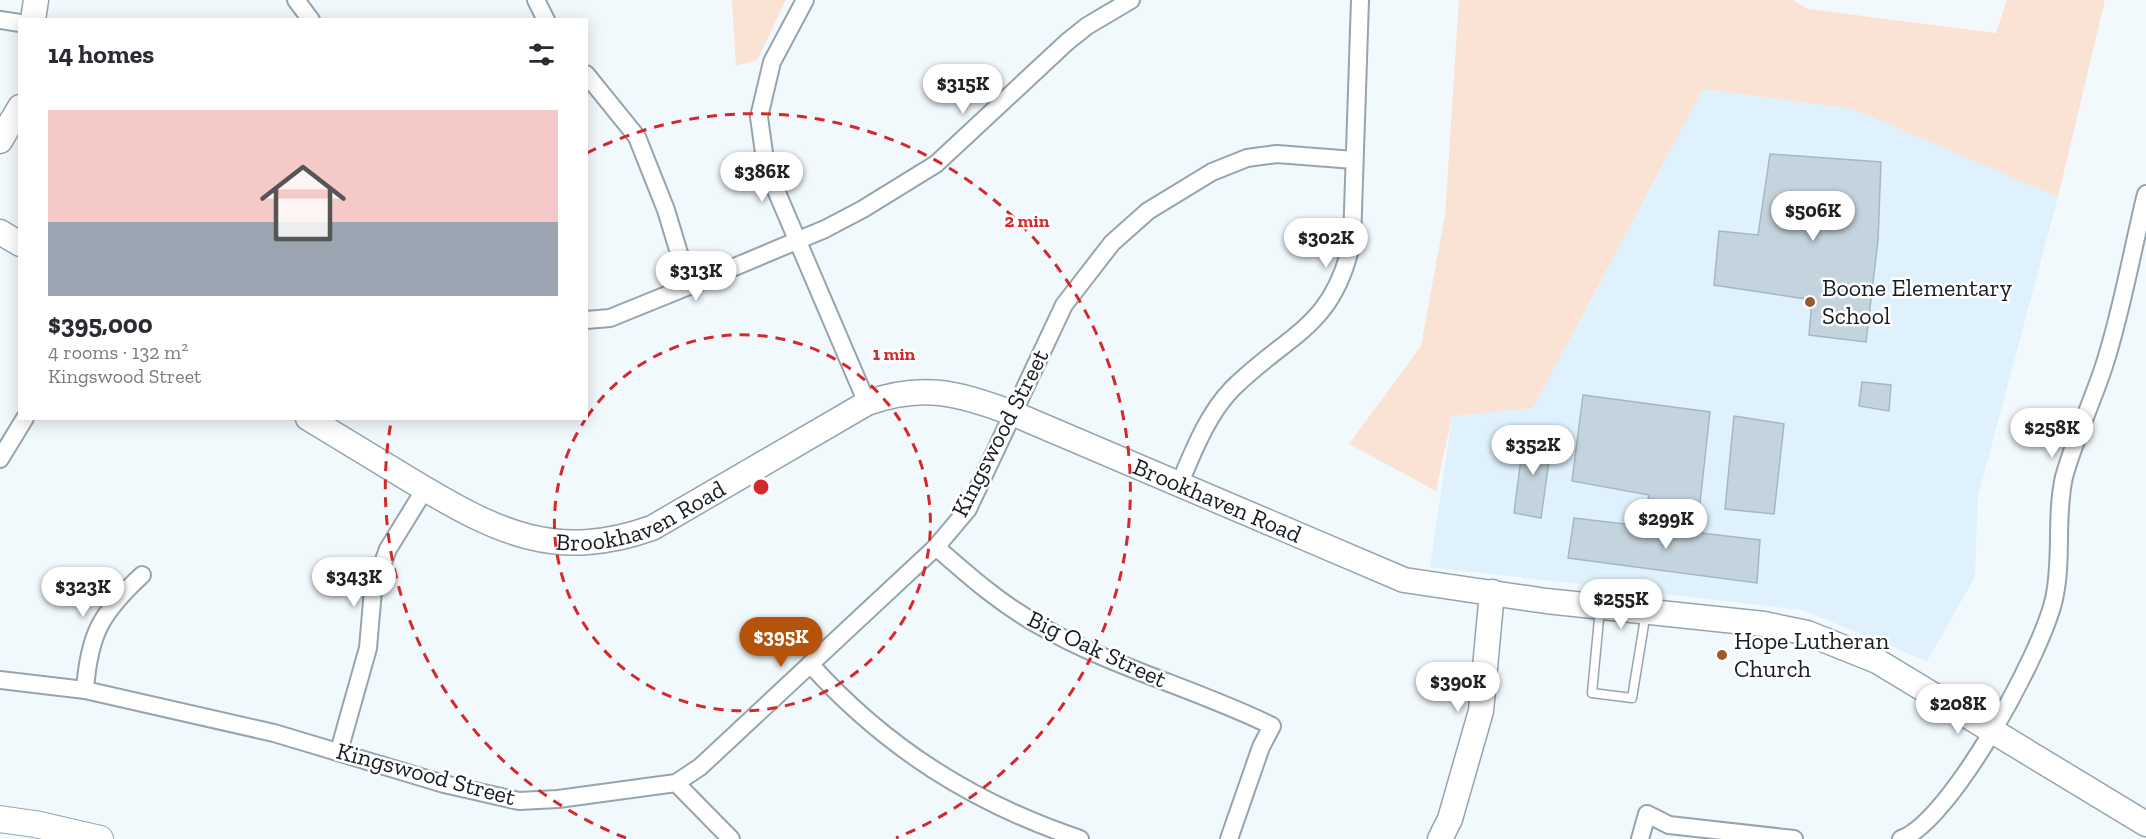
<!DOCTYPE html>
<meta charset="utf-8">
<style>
:root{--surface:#fff;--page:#f7f7f7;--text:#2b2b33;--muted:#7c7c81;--accent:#b45309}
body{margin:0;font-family:"Zilla Slab",serif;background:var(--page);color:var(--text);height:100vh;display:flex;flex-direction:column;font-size:22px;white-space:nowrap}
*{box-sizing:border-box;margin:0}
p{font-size:20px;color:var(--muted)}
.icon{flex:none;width:33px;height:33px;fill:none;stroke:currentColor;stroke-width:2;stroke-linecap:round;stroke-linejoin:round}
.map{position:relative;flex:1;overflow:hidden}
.panel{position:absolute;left:18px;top:18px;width:570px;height:402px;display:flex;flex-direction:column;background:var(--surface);border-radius:0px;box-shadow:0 3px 15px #0003}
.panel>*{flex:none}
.price{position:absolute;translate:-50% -51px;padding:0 14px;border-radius:21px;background:#fff;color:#222;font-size:20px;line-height:39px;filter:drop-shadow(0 2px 3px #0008)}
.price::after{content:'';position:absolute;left:50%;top:36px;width:18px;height:14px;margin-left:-9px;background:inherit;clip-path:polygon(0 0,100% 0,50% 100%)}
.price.active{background:var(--accent);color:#fff}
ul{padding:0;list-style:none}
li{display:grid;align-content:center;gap:12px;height:318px;padding:0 30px}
li span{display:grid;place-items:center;height:186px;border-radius:0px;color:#555}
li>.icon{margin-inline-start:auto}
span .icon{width:108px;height:108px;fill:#fffc;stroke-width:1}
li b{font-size:26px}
h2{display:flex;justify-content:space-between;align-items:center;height:72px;padding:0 30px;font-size:26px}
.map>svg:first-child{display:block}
</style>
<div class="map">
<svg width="2146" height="839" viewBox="0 0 2146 839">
<rect width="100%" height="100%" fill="#f2f9fd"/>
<path fill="#def1fd" d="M1703,89L1853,109L2058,197L1978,496L1975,577L1927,661L1802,610L1430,567L1452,416L1533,408Z"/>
<g fill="#fae3d4">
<path d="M732,0H786L757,60L736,66Z"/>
<path d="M1459,0H1793L1808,9L1996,33L2007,0H2105L2058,197L1853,109L1703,89L1533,408L1452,416L1436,491L1349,444L1421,346L1445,215Z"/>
</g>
<g fill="#c4d4de" stroke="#a7b7c1" stroke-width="1.5">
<path d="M1770,154L1881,162L1878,240L1866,342L1809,335L1812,300L1714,285L1719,231L1758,235Z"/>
<path d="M1862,382L1891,385L1889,411L1859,406Z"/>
<path d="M1583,395L1710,412L1700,503L1648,499L1649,495L1572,481Z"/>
<path d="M1734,416L1784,424L1774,514L1725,509Z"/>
<path d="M1524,435L1552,440L1541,518L1514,513Z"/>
<path d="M1574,518L1760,540L1757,583L1568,558Z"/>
</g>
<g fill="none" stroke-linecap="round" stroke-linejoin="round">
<defs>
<path id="lane" d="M1600,608L1592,693L1632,698L1646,612"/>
<g id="street">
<path d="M296,0L311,20"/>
<path d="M536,0L546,20"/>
<path d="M805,0L772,62L759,117L766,167L867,403"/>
<path d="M0,20L20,23"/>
<path d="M586,74L637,137L666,210L689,286"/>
<path d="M586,320L610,318L689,286L825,229L863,209L936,164L1067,42L1087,26L1131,0"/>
<path d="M0,459L25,418"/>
<path d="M1179,485C1193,452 1207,415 1232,389C1288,333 1333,329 1352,241L1360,0"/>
<path d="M936,547C970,577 1002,605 1042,627C1114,668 1197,689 1272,726L1261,747L1229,839"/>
<path d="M810,664C886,748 973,803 1080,839"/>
<path d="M0,680L85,690L274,733L444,784L519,801L558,799L676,783L700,767L936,547L968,509L1064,305L1112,243L1148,211L1212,172L1247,158L1277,154L1354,160"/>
<path d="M85,690C89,634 101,613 142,575"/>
<path d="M339,751L368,648L373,590L388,549L425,489"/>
<path d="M676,783L731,839"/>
<path d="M1640,839L1647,814L1669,825L1794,839"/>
<path d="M1901,839C1951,821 2042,653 2054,599C2063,559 2055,517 2064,477C2074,440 2092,403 2104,366C2122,311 2132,251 2146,194"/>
</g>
<g id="secondary">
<path d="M33,20L36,0"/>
<path d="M0,141L20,107"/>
<path d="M0,232L20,244"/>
<path id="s1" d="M308,418C344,440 379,461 415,483C497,532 556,562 652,528L867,403C922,383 959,393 1012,413L1404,580L1546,601L1764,624L1807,633L1877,661L2146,824"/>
<path d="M1440,839L1450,819L1481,711L1492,592"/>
</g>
<path id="primary" d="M0,819L35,824L100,839"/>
</defs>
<use href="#lane" stroke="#95a5ae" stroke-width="11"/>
<use href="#street" stroke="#95a5ae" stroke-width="20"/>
<use href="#secondary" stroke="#95a5ae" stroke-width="27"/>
<use href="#primary" stroke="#95a5ae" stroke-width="28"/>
<use href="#lane" stroke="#fff" stroke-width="8"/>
<use href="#street" stroke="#fff" stroke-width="16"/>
<use href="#secondary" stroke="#fff" stroke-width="24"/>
<use href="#primary" stroke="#fff" stroke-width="26"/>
</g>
<g fill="none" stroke="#d62828" stroke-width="3" stroke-dasharray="10 8">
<path d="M587 417A188 188 0 1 1 585 420"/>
<path d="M626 838A376 376 0 0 1 391 422M587 153A376 376 0 1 1 896 838"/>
</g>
<g fill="#9b5a26" stroke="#fff" stroke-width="2">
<circle cx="1810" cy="302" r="6"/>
<circle cx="1722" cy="655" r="6"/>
</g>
<g text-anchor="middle" stroke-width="5" stroke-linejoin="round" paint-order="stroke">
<g font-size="24" fill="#171d20" stroke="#fff" text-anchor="start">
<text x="1822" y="296">Boone Elementary<tspan x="1822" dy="28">School</tspan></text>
<text x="1734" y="649">Hope Lutheran<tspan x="1734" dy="28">Church</tspan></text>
</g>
<g font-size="24" fill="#171d20" stroke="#fff">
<text transform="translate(1000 433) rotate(-63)" y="8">Kingswood Street</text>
<text dy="8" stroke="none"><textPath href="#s1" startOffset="998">Brookhaven Road</textPath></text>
<text dy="8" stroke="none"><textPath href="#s1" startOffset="369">Brookhaven Road</textPath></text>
<text transform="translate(1097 649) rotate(25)" y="8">Big Oak Street</text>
<text transform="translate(426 774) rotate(15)" y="8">Kingswood Street</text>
</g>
</g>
<circle cx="761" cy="487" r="9" fill="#d62828" stroke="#fff" stroke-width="3"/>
<g font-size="18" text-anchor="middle" font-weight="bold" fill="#d62828" stroke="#fff" stroke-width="5" stroke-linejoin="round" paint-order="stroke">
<text x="1027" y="227">2 min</text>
<text x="894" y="360">1 min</text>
</g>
</svg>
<b class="price" style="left:963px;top:115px">$315K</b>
<b class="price" style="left:762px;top:203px">$386K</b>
<b class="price" style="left:1813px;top:242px">$506K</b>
<b class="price" style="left:1326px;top:269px">$302K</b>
<b class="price" style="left:696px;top:302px">$313K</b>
<b class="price" style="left:2052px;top:459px">$258K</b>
<b class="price" style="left:1533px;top:476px">$352K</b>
<b class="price" style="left:1666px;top:550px">$299K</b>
<b class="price" style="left:354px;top:608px">$343K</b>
<b class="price" style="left:83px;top:618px">$323K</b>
<b class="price" style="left:1621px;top:630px">$255K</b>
<b class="price active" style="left:781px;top:668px">$395K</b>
<b class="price" style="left:1458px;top:713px">$390K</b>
<b class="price" style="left:1958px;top:735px">$208K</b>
<section class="panel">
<h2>14 homes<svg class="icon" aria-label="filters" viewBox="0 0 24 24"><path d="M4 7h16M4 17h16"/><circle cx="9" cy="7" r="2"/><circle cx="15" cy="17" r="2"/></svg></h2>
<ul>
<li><span style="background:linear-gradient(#f6c9c9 60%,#9aa5b1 0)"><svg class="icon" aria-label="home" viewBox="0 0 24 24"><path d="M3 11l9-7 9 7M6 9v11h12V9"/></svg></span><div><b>$395,000</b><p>4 rooms · 132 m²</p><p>Kingswood Street</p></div></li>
</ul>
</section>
</div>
